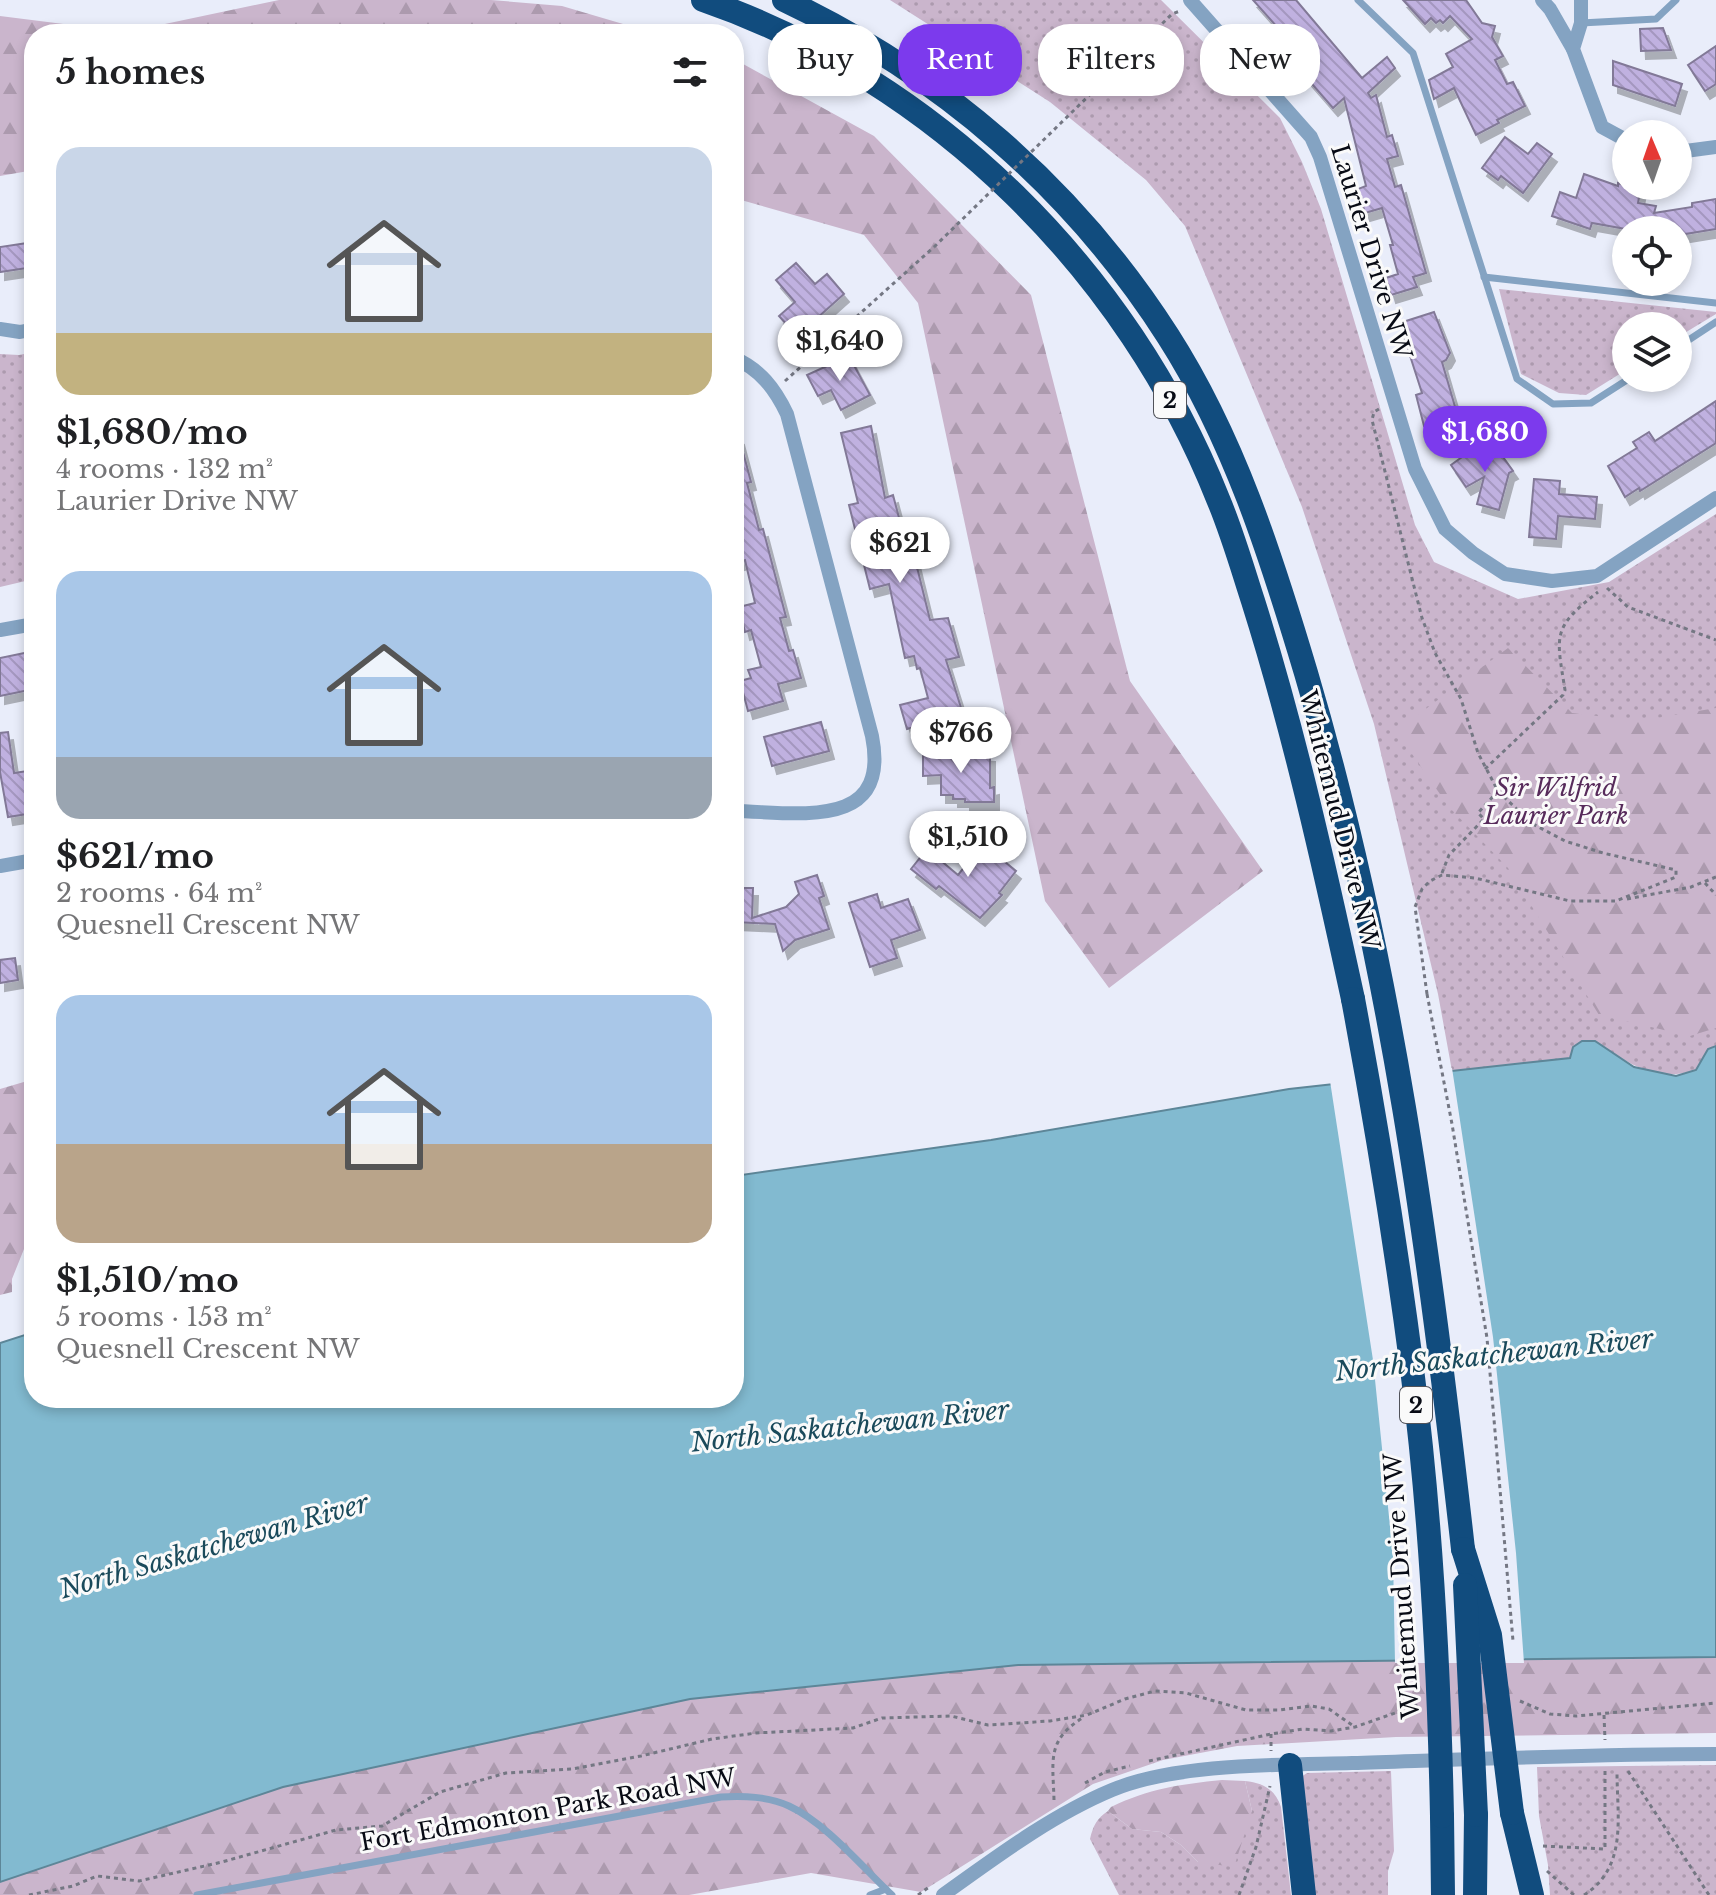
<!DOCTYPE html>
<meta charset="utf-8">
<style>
:root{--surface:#fff;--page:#f6f6f6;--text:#202124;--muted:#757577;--accent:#7c3aed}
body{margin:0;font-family:"Libre Baskerville",serif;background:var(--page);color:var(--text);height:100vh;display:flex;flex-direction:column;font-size:30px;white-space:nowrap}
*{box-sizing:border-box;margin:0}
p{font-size:26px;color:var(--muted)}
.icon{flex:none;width:44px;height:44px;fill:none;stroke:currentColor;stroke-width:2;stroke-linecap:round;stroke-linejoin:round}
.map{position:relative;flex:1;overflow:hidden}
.sheet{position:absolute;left:24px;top:24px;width:720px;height:1384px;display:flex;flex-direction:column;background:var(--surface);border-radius:32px;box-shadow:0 4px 12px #0003}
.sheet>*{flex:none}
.guide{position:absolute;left:768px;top:24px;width:760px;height:72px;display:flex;gap:16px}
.needle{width:52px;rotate:358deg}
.controls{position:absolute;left:1612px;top:120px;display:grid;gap:16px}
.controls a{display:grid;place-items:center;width:80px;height:80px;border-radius:50%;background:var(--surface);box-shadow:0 4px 12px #0003;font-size:40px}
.price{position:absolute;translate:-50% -68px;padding:0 18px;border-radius:28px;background:#fff;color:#222;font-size:26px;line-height:52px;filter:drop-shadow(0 2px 4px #0008)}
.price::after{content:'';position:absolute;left:50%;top:48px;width:24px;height:18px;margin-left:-12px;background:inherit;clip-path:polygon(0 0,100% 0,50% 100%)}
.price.selected{background:var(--accent);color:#fff}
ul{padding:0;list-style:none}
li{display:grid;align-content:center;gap:16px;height:424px;padding:0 32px}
li span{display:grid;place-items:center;height:248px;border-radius:24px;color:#555}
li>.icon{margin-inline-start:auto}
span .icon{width:144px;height:144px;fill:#fffc;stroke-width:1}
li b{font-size:34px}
h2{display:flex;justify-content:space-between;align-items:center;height:96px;padding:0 32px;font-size:34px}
.tag{padding:0 28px;border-radius:32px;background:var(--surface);box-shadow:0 4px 12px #0003;font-size:28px;line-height:72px}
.tag.selected{background:var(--accent);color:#fff}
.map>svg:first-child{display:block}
</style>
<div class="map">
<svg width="1716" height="1895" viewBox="0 0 1716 1895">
<defs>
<pattern id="green-dots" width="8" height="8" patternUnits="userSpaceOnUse" patternTransform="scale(2)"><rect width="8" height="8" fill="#cab5cc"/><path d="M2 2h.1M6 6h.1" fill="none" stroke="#ac9aae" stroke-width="1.8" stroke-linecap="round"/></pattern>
<pattern id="forest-firs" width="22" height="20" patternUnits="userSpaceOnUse" patternTransform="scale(2)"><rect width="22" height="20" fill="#cab5cc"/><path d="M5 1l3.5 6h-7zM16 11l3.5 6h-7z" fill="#ac9aae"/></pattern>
<pattern id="building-back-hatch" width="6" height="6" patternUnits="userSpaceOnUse" patternTransform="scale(2)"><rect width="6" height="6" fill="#c0b1e0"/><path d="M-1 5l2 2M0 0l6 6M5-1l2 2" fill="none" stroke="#a497bf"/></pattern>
<filter id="shadow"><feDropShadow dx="5" dy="8" stdDeviation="0" flood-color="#0004"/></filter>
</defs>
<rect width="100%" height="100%" fill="#e9edfa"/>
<g fill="url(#green-dots)">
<path d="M890,0H1161L1280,118L1302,162L1321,209L1415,525L1434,562L1518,599L1609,582L1716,514V1046L1708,1049L1696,1070C1654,1083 1629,1063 1595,1042L1570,1058L1452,1071L1438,994L1374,724L1302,507L1185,226L1146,180L1050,102Z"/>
<path d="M1499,289L1716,312V314L1678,337V326H1626V370L1586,395L1559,393L1521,374Z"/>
<path d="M34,352V579L0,587V354L19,355Z"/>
<path d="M1716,1765V1895H1550L1548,1865L1539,1816L1537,1767Z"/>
<path d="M1391,1771L1394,1851L1388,1871V1895H1315L1301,1777L1307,1773Z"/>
<path d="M1245,1781C1263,1783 1275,1789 1281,1807L1291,1895H1119L1090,1839C1093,1826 1097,1818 1108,1811L1132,1829L1161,1832L1181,1845L1198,1862L1252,1811Z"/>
</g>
<g fill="url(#forest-firs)">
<path d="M279,0H491L562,6L657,34H34V170L0,176V16L127,32Z"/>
<path d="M734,59L874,136L1031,295L1130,681L1263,871L1109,988L1045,901L918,303L864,235L734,198Z"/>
<path d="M1508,648L1572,713L1639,721L1716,708V1028L1690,1036L1599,1015L1508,868L1449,807L1396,731Z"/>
<path d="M34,1079V1251L30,1248L24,1249L12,1279V1292L0,1295V1089Z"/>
<path d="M1716,1657V1733L1396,1737L1237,1746L1163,1760L1093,1784L921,1892L811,1873L689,1895H0V1882L283,1787L690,1699L1018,1665Z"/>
<path d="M1222,1780L1245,1781L1252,1811L1234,1867L1198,1862L1181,1845L1161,1832L1132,1829L1108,1811L1111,1807C1148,1789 1181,1784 1222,1780Z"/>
</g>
<path fill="#82bad0" stroke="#5d8698" stroke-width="2" d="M1582,1041H1595L1634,1067L1676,1076L1696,1070L1708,1049L1716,1046V1657L1018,1665L690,1699L283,1787L0,1882V1343L34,1332V1398H734V1176L991,1140L1289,1089L1570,1058L1573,1047Z"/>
<path fill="#e9edfa" d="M1452,1068L1493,1337L1516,1553L1524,1663H1395L1393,1556L1373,1360L1330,1081Z"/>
<g fill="url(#building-back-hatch)" stroke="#827997" stroke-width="2" filter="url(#shadow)">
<path d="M1253,0H1296L1362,78L1387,57L1395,68L1368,93L1371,98L1376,95L1387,137L1392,135L1398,156L1387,159L1395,187L1401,185L1426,273L1413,277L1417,287L1391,295L1386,278L1398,274L1390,245H1393L1382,208L1365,213L1358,189L1366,186L1344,98L1333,108L1278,45L1286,37Z"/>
<path d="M1403,0H1466L1482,23L1495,26L1492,37L1503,56L1495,60L1507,84L1513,82L1525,106L1497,120L1499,123L1476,135L1454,88L1434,99L1429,80L1453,67L1446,54L1472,39L1450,16L1443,23L1440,20L1436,23L1431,18L1425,24Z"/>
<path d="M1663,28L1671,50L1641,51L1640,29Z"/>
<path d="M1716,46V84L1705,91L1688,65Z"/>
<path d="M1613,61L1682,84L1675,106L1613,85Z"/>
<path d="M1505,137L1528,154L1537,143L1552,154L1523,193L1501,176L1498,180L1482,168Z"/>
<path d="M1584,174L1618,186V183L1626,186L1641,187L1638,203L1656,206L1654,213L1692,207V203L1716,199V229L1679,235V230H1631L1592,223L1590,229L1552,216L1560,192L1576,198Z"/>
<path d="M34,242V267L0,272V247Z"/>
<path d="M796,263L815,284L827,274L844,294L797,336L779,316L795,302L776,280Z"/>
<path d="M1434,312L1450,353L1446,360L1442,362L1458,417L1453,418L1458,435L1435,442L1430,424L1424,426L1416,395L1422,393L1404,337L1408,336L1403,322Z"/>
<path d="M849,356L870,395L841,410L831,390L818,396L807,375Z"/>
<path d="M1716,401V443L1640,491L1639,488L1625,497L1608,466L1637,448L1633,442L1649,432L1655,441Z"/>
<path d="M871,426L885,498L893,495L902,529L886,533L893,561L896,560L897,563L915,559L930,620L948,618L959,657L946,660L963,714L907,729L900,705L928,698L920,668L917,669L914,656L905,658L889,584L870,589L849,505L858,503L841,433Z"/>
<path d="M739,437L751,482L747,483L759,530L763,529L786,617L780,618L789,651L793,650L801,678L778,684L783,701L748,711L740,681L751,678L748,670L761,667L751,630L745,632L739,607L755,603L745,560L740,562L734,536L742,534L734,504V438Z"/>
<path d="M1483,442L1492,454L1498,450L1513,471L1509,473L1499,510L1477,504L1484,477L1466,487L1451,465Z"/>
<path d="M1534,479L1560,481L1559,494L1597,497L1595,519L1558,516L1556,539L1529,537Z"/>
<path d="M34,651V689L0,696V658Z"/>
<path d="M821,722L829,751L772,766L764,737Z"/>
<path d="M8,732L14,773L27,771L28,774L34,773V813L8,817L0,772V733Z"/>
<path d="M923,751L990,754V788L994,787V802H965V799H953V795H941V775L923,776Z"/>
<path d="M983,844L1016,871L999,893L1002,895L980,918L939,886L936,889L911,869L927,849L958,875Z"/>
<path d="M817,875L824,896L819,898L829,929L795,940L783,951L775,924L734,922V888H753L752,918L786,907L799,894L795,882Z"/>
<path d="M877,894L881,908L908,899L920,930L891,940L897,958L870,967L849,903Z"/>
<path d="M15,958L18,980L0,983V960Z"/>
</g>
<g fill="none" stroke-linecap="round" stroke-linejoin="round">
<g stroke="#747783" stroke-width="3" stroke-dasharray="4 4" stroke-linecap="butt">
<path d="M1111,74L1172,14L1180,11"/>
<path d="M785,381L934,247"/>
<path d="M1379,409L1374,412L1372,420L1422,618L1435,653L1461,699L1478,753L1498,791L1531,823L1565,841L1603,853L1676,870V877L1616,901"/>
<path d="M1607,588L1628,607L1716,640"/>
<path d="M1485,769L1563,695L1565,690C1556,634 1552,628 1598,592"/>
<path d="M1442,873L1449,855L1484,819L1478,813L1498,791"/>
<path d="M1705,883L1716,895"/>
<path d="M1627,899L1691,887L1716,877"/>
<path d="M1427,994L1415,907L1422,889L1430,881L1442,875L1475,878L1570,901H1615"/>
<path d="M1520,1701L1550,1714L1576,1716L1716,1703"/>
<path d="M1604,1715L1605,1740"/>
<path d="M1271,1734V1751"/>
<path d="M1149,1761L1271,1734L1303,1729L1331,1731L1355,1727L1418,1705"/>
<path d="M1628,1771L1709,1895"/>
<path d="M1085,1783L1105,1772L1130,1766"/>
<path d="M1054,1800C1053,1760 1046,1740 1084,1717"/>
<path d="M1543,1846L1605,1849V1771"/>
<path d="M1547,1871L1574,1895"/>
<path d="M29,1895L73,1886L97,1876L139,1881L222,1862L336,1830L382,1826L440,1792L506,1773L572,1769L641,1756L712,1739L756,1733L853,1728L882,1718L951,1716L988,1725L1050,1721L1087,1715L1125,1699L1155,1691L1186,1693L1246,1710H1280L1311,1706L1329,1709L1355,1727"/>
<path d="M918,1895L929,1887"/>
<path d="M1239,1895L1256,1847L1270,1786"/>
<path d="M1584,1895C1628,1867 1617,1817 1617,1772"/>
</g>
<g stroke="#84a3c2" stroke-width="7">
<path d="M1358,0L1413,53L1517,379L1553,404L1591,403L1630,378"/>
<path d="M1581,23L1656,19L1676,0"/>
<path d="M1484,277L1716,303"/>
<path d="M1678,347L1716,322"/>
<path d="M197,1895L721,1797C743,1796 768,1796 789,1806C826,1823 862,1867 892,1895"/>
<path d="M870,1895L886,1889"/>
</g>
<g stroke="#84a3c2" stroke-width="14">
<path d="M1190,0L1311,137L1320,157L1415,469L1445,529L1473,553L1505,574L1552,581L1597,576L1716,498"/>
<path d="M1542,0L1550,9L1573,49"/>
<path d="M1581,0V23L1573,49L1602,127L1626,140"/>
<path d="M1678,152L1716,147"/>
<path d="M0,329L20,332L34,329"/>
<path d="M734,358C760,369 775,389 787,414L872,736C891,832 797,812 734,811"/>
<path d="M0,630L34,624"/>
<path d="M0,866L34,860"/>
<path d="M943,1895C996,1857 1052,1815 1112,1790C1177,1763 1282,1765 1352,1763C1474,1759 1595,1754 1716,1754"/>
</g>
<g stroke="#114c7e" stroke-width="24">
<path d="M703,0C936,80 1128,272 1218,499C1232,532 1242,567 1253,601C1294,731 1324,865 1353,999"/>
<path d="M784,0C941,74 1074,189 1168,336C1234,439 1271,556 1306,673C1391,959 1430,1254 1463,1549"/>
<path d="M1290,1765L1304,1895"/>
<path d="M1512,1813L1532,1895"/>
<path d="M1442,1816L1443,1895"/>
<path d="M1475,1895L1476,1815"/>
</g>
<g stroke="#747783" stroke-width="3" stroke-dasharray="4 4" stroke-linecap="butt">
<path d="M934,247L1111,74"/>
<path d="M1427,994L1452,1124L1487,1338L1513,1641"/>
</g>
<g stroke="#114c7e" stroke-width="24">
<path d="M1353,999C1376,1122 1396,1245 1412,1369C1431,1517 1439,1667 1442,1816"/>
<path d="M1463,1549L1490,1635L1512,1813"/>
<path d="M1465,1585L1476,1815"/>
</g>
</g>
<g text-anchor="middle" stroke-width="6" stroke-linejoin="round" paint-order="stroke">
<g fill="#fafafa" stroke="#51535a" stroke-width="2">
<rect x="1154" y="382" width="32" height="36" rx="6"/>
<rect x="1400" y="1387" width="32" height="36" rx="6"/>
</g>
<g font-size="22" font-weight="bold" fill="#080b15">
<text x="1170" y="408">2</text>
<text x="1416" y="1413">2</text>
</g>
<g font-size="24" fill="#080b15" stroke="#fafafa">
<text transform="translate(1371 252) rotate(73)" y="8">Laurier Drive NW</text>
<text transform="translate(1339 820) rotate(76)" y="8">Whitemud Drive NW</text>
<text transform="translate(1402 1586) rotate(-94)" y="8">Whitemud Drive NW</text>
<text transform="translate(548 1810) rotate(-10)" y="8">Fort Edmonton Park Road NW</text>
</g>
<g font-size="24" font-style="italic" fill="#572b5b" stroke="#fafafa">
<text x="1556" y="796">Sir Wilfrid<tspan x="1556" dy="28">Laurier Park</tspan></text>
</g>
<g font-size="26" font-style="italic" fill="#1a4a5b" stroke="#fafafa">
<text transform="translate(1494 1355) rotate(-6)" y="9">North Saskatchewan River</text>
<text transform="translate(850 1426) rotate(-6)" y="9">North Saskatchewan River</text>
<text transform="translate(214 1546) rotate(-16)" y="9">North Saskatchewan River</text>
</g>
</g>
</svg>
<div class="controls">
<a><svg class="needle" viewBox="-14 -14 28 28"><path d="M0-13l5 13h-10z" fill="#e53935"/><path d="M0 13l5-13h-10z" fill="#757577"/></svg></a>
<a><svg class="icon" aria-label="locate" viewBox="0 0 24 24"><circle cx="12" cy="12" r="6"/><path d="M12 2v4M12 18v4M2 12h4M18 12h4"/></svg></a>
<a><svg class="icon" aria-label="layers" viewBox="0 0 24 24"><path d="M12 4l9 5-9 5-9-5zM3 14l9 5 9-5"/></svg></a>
</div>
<b class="price" style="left:840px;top:383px">$1,640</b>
<b class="price selected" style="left:1485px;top:474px">$1,680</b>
<b class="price" style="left:900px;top:585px">$621</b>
<b class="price" style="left:961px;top:775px">$766</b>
<b class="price" style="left:968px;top:879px">$1,510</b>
<div class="guide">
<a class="tag">Buy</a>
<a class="tag selected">Rent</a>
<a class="tag">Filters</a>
<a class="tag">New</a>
</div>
<section class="sheet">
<h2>5 homes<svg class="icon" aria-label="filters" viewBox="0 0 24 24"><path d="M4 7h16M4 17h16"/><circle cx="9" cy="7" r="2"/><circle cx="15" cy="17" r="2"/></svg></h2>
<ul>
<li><span style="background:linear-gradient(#c9d6e8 75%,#c2b280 0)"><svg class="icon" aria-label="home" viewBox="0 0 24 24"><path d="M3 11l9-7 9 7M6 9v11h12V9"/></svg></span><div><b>$1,680/mo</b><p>4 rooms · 132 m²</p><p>Laurier Drive NW</p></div></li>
<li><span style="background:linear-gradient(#a9c7e8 75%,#9aa5b1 0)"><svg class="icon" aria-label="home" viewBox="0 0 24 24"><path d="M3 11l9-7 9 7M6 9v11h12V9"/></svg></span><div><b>$621/mo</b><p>2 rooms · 64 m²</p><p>Quesnell Crescent NW</p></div></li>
<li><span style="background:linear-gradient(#a9c7e8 60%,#b9a48a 0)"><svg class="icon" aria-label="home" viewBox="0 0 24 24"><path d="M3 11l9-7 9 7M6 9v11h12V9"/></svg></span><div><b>$1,510/mo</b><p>5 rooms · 153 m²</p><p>Quesnell Crescent NW</p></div></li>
</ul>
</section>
</div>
